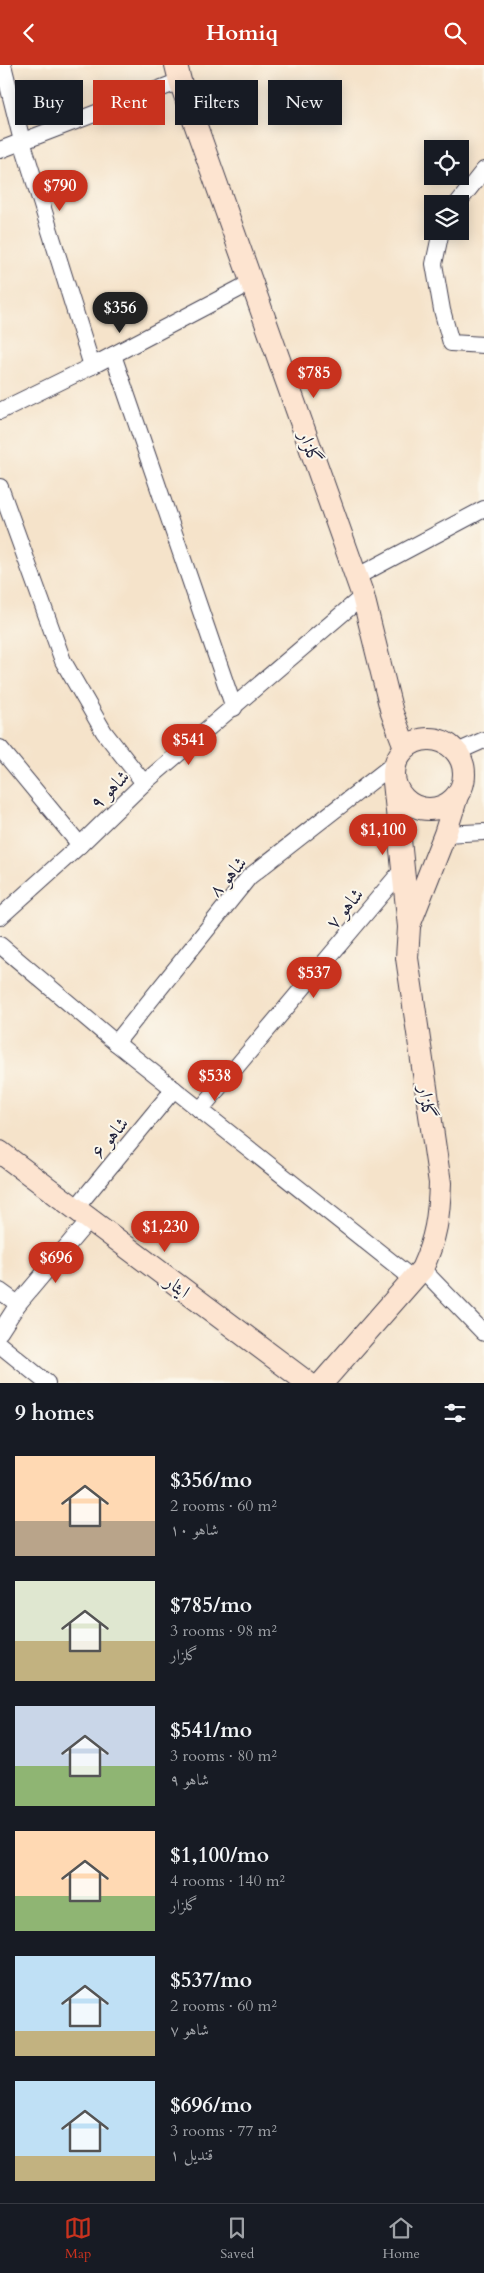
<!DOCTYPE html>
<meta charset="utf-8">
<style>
:root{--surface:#171b24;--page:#20242c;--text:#f1f3f6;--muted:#9ea1a6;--line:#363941;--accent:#c8321e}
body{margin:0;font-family:Cardo,Amiri,serif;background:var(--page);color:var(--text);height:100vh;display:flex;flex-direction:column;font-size:19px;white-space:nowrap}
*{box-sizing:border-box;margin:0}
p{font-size:16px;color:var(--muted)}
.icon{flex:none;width:28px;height:28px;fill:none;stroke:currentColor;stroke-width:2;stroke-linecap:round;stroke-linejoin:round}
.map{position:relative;height:1318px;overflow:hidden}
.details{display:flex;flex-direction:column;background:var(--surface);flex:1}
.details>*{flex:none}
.guide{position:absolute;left:15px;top:15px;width:455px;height:45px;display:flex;gap:10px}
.buttons{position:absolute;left:424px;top:75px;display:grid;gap:10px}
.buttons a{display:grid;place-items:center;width:45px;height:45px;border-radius:0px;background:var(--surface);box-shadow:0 2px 12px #0003;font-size:25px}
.price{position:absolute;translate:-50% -42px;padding:0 11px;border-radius:18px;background:var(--accent);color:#fff;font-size:16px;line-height:32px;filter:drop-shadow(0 1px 2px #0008)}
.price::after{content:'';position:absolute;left:50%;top:30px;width:15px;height:11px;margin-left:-8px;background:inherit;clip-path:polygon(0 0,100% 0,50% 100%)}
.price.current{background:#222;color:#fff}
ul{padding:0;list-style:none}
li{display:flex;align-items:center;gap:15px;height:125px;padding:0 15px}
li span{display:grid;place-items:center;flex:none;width:140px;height:100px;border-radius:0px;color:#555}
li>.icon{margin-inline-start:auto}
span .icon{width:60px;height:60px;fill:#fffc;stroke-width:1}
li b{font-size:21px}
h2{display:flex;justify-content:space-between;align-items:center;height:60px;padding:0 15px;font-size:21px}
.tag{padding:0 18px;border-radius:0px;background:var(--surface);box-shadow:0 2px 12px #0003;font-size:18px;line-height:45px}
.tag.current{background:var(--accent);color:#fff}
header{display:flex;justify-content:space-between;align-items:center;height:65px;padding:0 15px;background:var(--accent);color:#fff;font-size:22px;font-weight:700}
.menu{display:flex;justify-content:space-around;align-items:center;height:70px;border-top:1px solid var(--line);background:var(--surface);font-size:14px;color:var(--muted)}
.menu a{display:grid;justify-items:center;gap:2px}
.menu .current{color:var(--accent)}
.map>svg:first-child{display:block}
</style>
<header><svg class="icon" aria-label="back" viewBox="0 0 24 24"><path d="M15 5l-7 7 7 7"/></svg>Homiq<svg class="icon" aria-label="search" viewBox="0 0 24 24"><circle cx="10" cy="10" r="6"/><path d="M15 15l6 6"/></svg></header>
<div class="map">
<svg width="484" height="1318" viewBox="0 0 484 1318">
<rect width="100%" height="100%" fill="#fbf7ec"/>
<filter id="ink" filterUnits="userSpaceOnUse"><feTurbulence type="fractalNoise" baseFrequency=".02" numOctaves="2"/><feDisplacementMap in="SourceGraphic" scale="10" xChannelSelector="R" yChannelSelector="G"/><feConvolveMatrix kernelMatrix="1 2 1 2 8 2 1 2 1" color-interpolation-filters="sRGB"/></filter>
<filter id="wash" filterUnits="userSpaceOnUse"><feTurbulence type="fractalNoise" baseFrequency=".0096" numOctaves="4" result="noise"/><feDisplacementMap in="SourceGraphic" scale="20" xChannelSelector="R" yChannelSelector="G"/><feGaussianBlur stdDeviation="1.12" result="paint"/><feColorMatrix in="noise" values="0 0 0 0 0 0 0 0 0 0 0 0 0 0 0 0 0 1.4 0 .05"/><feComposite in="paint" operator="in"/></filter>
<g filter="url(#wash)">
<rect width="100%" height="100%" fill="#f5e3ca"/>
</g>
<g filter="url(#ink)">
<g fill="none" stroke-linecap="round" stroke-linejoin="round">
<defs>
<g id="street">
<path d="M3,0L22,76L92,301"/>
<path d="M0,85L180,16"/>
<path d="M457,139L484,105"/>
<path d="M441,166L434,199L442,245L451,278L484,280"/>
<path d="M113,290L234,643"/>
<path d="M0,346L92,301L252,217"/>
<path d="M0,422L63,596L104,667L144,718"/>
<path d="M356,512L484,444"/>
<path d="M0,683L80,780"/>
<path d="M457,687L484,675"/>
<path d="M445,769L484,767"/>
<path d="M0,852L80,780L144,718L363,531"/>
<path d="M0,880L116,978L413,1214"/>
<path d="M116,978L249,812L395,698"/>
<path d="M200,1045L403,804"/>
<path d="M75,1144L174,1024"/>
<path d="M422,1204L484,1268"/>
<path d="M0,1226L18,1239"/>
<path d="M0,1267L18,1239L89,1155"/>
<path d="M0,1280L47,1318"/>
</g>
<g id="secondary">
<path d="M176,0L180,16L363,531L392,648L405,682"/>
<circle cx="429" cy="709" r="35"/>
<path d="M410,858L445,769L457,731"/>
<path d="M0,1087L308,1318"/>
<path d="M322,1318L422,1204C436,1173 439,1151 440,1118L407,893L409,862L394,717"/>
</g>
</defs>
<use href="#street" stroke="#423f50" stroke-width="18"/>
<use href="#secondary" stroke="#423f50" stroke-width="24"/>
<use href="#street" stroke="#fff" stroke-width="16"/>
<use href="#secondary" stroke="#fde4d0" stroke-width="22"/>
</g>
</g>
<g text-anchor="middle" stroke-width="4" stroke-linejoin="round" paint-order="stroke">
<g font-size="19" fill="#22223b" stroke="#fbf7ec">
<text transform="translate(311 382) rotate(70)" y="7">گلزار</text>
<text transform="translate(109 724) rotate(-44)" y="7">شاهو ۹</text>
<text transform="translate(227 811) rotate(-48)" y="7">شاهو ۸</text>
<text transform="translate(344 843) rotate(-50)" y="7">شاهو ۷</text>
<text transform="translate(428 1037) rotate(82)" y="7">گلزار</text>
<text transform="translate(109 1072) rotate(-50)" y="7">شاهو ۶</text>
<text transform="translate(178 1221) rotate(37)" y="7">ایثار</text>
</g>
</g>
</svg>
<div class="buttons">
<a><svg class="icon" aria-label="locate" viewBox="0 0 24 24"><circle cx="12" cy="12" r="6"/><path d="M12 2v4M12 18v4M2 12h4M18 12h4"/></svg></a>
<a><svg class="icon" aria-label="layers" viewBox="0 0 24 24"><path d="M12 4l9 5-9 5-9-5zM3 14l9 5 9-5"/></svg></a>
</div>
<b class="price" style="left:60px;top:147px">$790</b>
<b class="price current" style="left:120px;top:269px">$356</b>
<b class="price" style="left:314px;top:334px">$785</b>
<b class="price" style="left:189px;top:701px">$541</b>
<b class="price" style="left:383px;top:791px">$1,100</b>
<b class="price" style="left:314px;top:934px">$537</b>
<b class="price" style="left:215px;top:1037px">$538</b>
<b class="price" style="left:165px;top:1188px">$1,230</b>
<b class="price" style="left:56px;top:1219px">$696</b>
<div class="guide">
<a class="tag">Buy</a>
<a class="tag current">Rent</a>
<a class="tag">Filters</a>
<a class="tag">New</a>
</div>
</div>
<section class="details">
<h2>9 homes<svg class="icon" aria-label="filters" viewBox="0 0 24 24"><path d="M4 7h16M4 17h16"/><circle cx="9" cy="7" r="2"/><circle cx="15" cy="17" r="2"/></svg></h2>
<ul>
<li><span style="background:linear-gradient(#ffd9b3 65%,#b9a48a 0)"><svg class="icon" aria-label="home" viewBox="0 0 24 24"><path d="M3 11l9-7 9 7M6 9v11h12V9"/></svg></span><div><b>$356/mo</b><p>2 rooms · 60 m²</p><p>شاهو ۱۰</p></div></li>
<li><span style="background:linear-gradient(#dfe7d0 60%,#c2b280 0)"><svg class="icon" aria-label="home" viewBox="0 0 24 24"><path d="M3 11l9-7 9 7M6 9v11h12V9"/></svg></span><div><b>$785/mo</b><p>3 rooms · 98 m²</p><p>گلزار</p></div></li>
<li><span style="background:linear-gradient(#c9d6e8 60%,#8fb573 0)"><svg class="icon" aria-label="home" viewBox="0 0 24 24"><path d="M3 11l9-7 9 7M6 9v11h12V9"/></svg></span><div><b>$541/mo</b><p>3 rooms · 80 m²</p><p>شاهو ۹</p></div></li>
<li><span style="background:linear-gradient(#ffd9b3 65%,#8fb573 0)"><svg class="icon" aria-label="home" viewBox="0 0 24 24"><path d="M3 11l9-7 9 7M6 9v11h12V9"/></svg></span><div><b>$1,100/mo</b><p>4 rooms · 140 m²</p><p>گلزار</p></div></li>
<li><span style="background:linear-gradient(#bfe0f5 75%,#c2b280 0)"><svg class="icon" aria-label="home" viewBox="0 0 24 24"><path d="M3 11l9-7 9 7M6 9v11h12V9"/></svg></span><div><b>$537/mo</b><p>2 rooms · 60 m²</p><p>شاهو ۷</p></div></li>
<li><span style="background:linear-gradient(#bfe0f5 75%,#c2b280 0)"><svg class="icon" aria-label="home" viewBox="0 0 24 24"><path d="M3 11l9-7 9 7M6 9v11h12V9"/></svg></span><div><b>$696/mo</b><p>3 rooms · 77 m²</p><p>قندیل ۱</p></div></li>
</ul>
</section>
<nav class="menu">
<a class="current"><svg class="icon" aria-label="map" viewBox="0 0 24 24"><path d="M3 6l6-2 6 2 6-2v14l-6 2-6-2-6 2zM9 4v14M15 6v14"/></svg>Map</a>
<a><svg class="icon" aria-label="saved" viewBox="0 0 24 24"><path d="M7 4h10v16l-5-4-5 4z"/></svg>Saved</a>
<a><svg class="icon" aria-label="home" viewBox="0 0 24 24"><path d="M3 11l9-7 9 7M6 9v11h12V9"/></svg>Home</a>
</nav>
